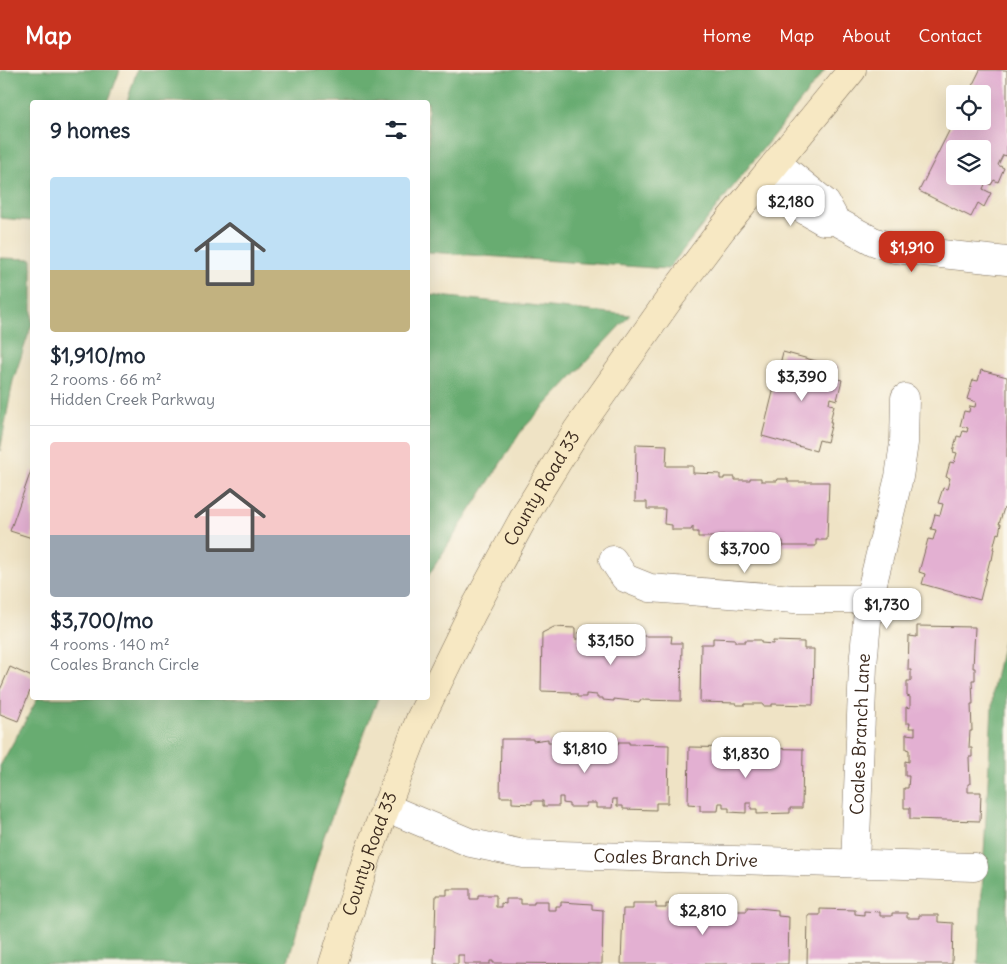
<!DOCTYPE html>
<meta charset="utf-8">
<style>
:root{--surface:#fff;--page:#f6f6f7;--text:#1f2937;--muted:#747a83;--line:#e0e1e3;--accent:#c8321e}
body{margin:0;font-family:Delius,sans-serif;background:var(--page);color:var(--text);height:100vh;display:flex;flex-direction:column;font-size:19px;white-space:nowrap}
*{box-sizing:border-box;margin:0}
p{font-size:16px;color:var(--muted)}
.icon{flex:none;width:28px;height:28px;fill:none;stroke:currentColor;stroke-width:2;stroke-linecap:round;stroke-linejoin:round}
.map{position:relative;flex:1;overflow:hidden}
.sheet{position:absolute;left:30px;top:30px;width:400px;height:600px;display:flex;flex-direction:column;background:var(--surface);border-radius:5px;box-shadow:0 5px 20px #0002}
.sheet>*{flex:none}
.tools{position:absolute;left:946px;top:15px;display:grid;gap:10px}
.tools a{display:grid;place-items:center;width:45px;height:45px;border-radius:5px;background:var(--surface);box-shadow:0 5px 20px #0002;font-size:25px}
.price{position:absolute;translate:-50% -42px;padding:0 11px;border-radius:10px;background:#fff;color:#222;font-size:16px;line-height:32px;filter:drop-shadow(0 1px 2px #0008)}
.price::after{content:'';position:absolute;left:50%;top:30px;width:15px;height:11px;margin-left:-8px;background:inherit;clip-path:polygon(0 0,100% 0,50% 100%)}
.price.on{background:var(--accent);color:#fff}
ul{padding:0;list-style:none}
li{display:grid;align-content:center;gap:10px;height:265px;padding:0 20px}
li+li{border-top:1px solid var(--line)}
li span{display:grid;place-items:center;height:155px;border-radius:5px;color:#555}
li>.icon{margin-inline-start:auto}
span .icon{width:90px;height:90px;fill:#fffc;stroke-width:1}
li b{font-size:21px}
h2{display:flex;justify-content:space-between;align-items:center;height:60px;padding:0 20px;font-size:21px}
header{display:flex;align-items:center;gap:30px;box-sizing:border-box;height:70px;padding:0 25px;background:var(--accent);color:#fff}
header strong{font-size:24px}
nav{display:flex;gap:28px;margin-inline-start:auto;font-size:18px}
.map>svg:first-child{display:block}
</style>
<header>
<strong>Map</strong>
<nav><a>Home</a><a>Map</a><a>About</a><a>Contact</a></nav>
</header>
<div class="map">
<svg width="1007" height="894" viewBox="0 0 1007 894">
<rect width="100%" height="100%" fill="#fbf7ec"/>
<filter id="ink" filterUnits="userSpaceOnUse"><feTurbulence type="fractalNoise" baseFrequency=".02" numOctaves="2"/><feDisplacementMap in="SourceGraphic" scale="10" xChannelSelector="R" yChannelSelector="G"/><feConvolveMatrix kernelMatrix="1 2 1 2 8 2 1 2 1" color-interpolation-filters="sRGB"/></filter>
<filter id="wash" filterUnits="userSpaceOnUse"><feTurbulence type="fractalNoise" baseFrequency=".0096" numOctaves="4" result="noise"/><feDisplacementMap in="SourceGraphic" scale="20" xChannelSelector="R" yChannelSelector="G"/><feGaussianBlur stdDeviation="1.12" result="paint"/><feColorMatrix in="noise" values="0 0 0 0 0 0 0 0 0 0 0 0 0 0 0 0 0 1.4 0 .05"/><feComposite in="paint" operator="in"/></filter>
<g filter="url(#wash)">
<rect width="100%" height="100%" fill="#efe3c5"/>
<g fill="#68ac71" stroke="#526b48">
<path d="M3,0H120L108,32H32V151L0,148V3Z"/>
<path d="M137,0H825L668,199L428,182V32H127Z"/>
<path d="M0,188L32,189V254L13,311L0,381Z"/>
<path d="M428,225L630,245L522,360L428,506Z"/>
<path d="M1007,552V894H978L993,619Z"/>
<path d="M38,628H378L324,766L287,894H0V696Z"/>
</g>
<g id="blocks">
<g fill="#e3b0d2" fill-rule="evenodd">
<path d="M980,0H1007V86L1003,85L998,95L1004,98L998,112L994,110L991,115L986,112L983,119L991,123L984,137L978,133L971,147L919,121L954,51H982V24H968ZM955,79H982V106H955Z"/>
<path d="M783,282L838,297L835,308L842,310L837,330L830,328L829,334L834,335L830,352H832L827,372L819,370L816,381L762,366Z"/>
<path d="M981,300L1007,307V433L1006,439L1004,438L999,454H1001L999,464L997,463L993,479H994L992,490H990L980,530L922,514L925,504L919,502L928,469L933,470L936,460L931,459L935,444L940,445L943,434L938,433L943,418L947,419L950,408L946,407L950,392L954,393L957,383L953,382L957,366L961,367L963,361L967,362L968,358L960,356L964,341L969,342L970,336L975,337L976,332L967,329L973,310L978,311Z"/>
<path d="M636,374L667,375L666,396H693V403L720,404V409H724V407H735V410H750V408H761V411H777L778,409H788V412H829L827,470H816V476H783V471L772,470V475L756,474V470H745V474H729V469H724V465H719V467H698V462H693V456L691,460H672V455L664,454L665,439H647V432H635Z"/>
<path d="M32,398V468L10,461Z"/>
<path d="M917,556L975,557L973,598H975V610H972L973,634H971L972,661H970L969,678H972V687H969L970,714H968V722H981L980,751L910,749V738H904V718H908L909,706H905V691L909,692V680L906,679V664L915,665V658H909L910,653H906V637L910,638V627L907,626V611H911V600H908L909,566L917,567Z"/>
<path d="M554,557L575,558V569H578V563H585V561H602V568H612L613,565L629,566V568L639,569V566H672L671,573H682L681,631L640,630V632L614,629V631L603,630V628H597V625L586,624V627H577V624H571V622L541,621L542,563Z"/>
<path d="M713,568L735,569V572H745V570H761V573L773,574V571L804,572V579H814L813,635L772,634V636H763V634H745V635H736V633L700,632L701,574H713Z"/>
<path d="M10,597L32,607V616L18,651L0,644V620Z"/>
<path d="M501,669H533V671L548,669V672H564V670L575,671V673L602,672L601,674H618V672H629V674L669,675L668,733H656V740L623,739V736H617V729H613L612,738H596V733H586V737H569V734L563,733V727H559V736H543V731H532V734L512,733V727H500Z"/>
<path d="M689,677L803,679L802,738H790V743L757,744V739H751V733H746V743L729,742V738H723V733H719L718,741H700V735L688,734Z"/>
<path d="M447,819H470V829H478V825H496V837H501V833L506,834V829H521V834H534V831H548V840H556V836H561V832L592,834V839L603,840L602,894L493,893V891H490V894H464V885H458V894H434L436,825H447Z"/>
<path d="M633,833H656V838H666V834L683,835V838H693V835H709V839H719V836L735,837V841H747V837L778,840V846L789,847L788,894H621L623,839H633Z"/>
<path d="M820,839L855,840V844L864,845V841L880,842V846H892V843H907V848H919V845H938V852L953,853L952,894H807L808,845H820Z"/>
</g>
</g>
</g>
<g filter="url(#ink)">
<use href="#blocks" fill-opacity="0" stroke="#7a6b58" stroke-width="1"/>
<g fill="none" stroke-linecap="round" stroke-linejoin="round">
<defs>
<g id="street">
<path d="M777,93L826,133L836,151"/>
<path d="M758,116L787,130L823,151H836L873,171L895,179L1007,191"/>
<path d="M613,490L625,508L650,518L794,529H869"/>
<path id="s1" d="M385,737L471,773L524,784L974,797"/>
<path id="s2" d="M855,794L863,596L869,529L899,407L904,373L905,328"/>
</g>
<g id="secondary">
<path id="s3" d="M333,894L368,784L420,649L472,543L529,438L577,360L673,224L722,159L852,0"/>
</g>
</defs>
<use href="#street" stroke="#7a6b58" stroke-width="29"/>
<use href="#secondary" stroke="#7a6b58" stroke-width="29"/>
<use href="#street" stroke="#fff" stroke-width="28"/>
<use href="#secondary" stroke="#f7e8c3" stroke-width="28"/>
</g>
</g>
<g text-anchor="middle" stroke-width="4" stroke-linejoin="round" paint-order="stroke">
<g font-size="18" fill="#3b2a1e" stroke="#fbf7ec">
<text dy="6" stroke="none"><textPath href="#s3" startOffset="521">County Road 33</textPath></text>
<text dy="6" stroke="none"><textPath href="#s2" startOffset="130">Coales Branch Lane</textPath></text>
<text dy="6" stroke="none"><textPath href="#s3" startOffset="116">County Road 33</textPath></text>
<text dy="6" stroke="none"><textPath href="#s1" startOffset="299">Coales Branch Drive</textPath></text>
</g>
</g>
</svg>
<div class="tools">
<a><svg class="icon" aria-label="locate" viewBox="0 0 24 24"><circle cx="12" cy="12" r="6"/><path d="M12 2v4M12 18v4M2 12h4M18 12h4"/></svg></a>
<a><svg class="icon" aria-label="layers" viewBox="0 0 24 24"><path d="M12 4l9 5-9 5-9-5zM3 14l9 5 9-5"/></svg></a>
</div>
<b class="price" style="left:791px;top:157px">$2,180</b>
<b class="price on" style="left:912px;top:203px">$1,910</b>
<b class="price" style="left:802px;top:332px">$3,390</b>
<b class="price" style="left:745px;top:504px">$3,700</b>
<b class="price" style="left:887px;top:560px">$1,730</b>
<b class="price" style="left:611px;top:596px">$3,150</b>
<b class="price" style="left:585px;top:704px">$1,810</b>
<b class="price" style="left:746px;top:709px">$1,830</b>
<b class="price" style="left:703px;top:866px">$2,810</b>
<section class="sheet">
<h2>9 homes<svg class="icon" aria-label="filters" viewBox="0 0 24 24"><path d="M4 7h16M4 17h16"/><circle cx="9" cy="7" r="2"/><circle cx="15" cy="17" r="2"/></svg></h2>
<ul>
<li><span style="background:linear-gradient(#bfe0f5 60%,#c2b280 0)"><svg class="icon" aria-label="home" viewBox="0 0 24 24"><path d="M3 11l9-7 9 7M6 9v11h12V9"/></svg></span><div><b>$1,910/mo</b><p>2 rooms · 66 m²</p><p>Hidden Creek Parkway</p></div></li>
<li><span style="background:linear-gradient(#f6c9c9 60%,#9aa5b1 0)"><svg class="icon" aria-label="home" viewBox="0 0 24 24"><path d="M3 11l9-7 9 7M6 9v11h12V9"/></svg></span><div><b>$3,700/mo</b><p>4 rooms · 140 m²</p><p>Coales Branch Circle</p></div></li>
</ul>
</section>
</div>
